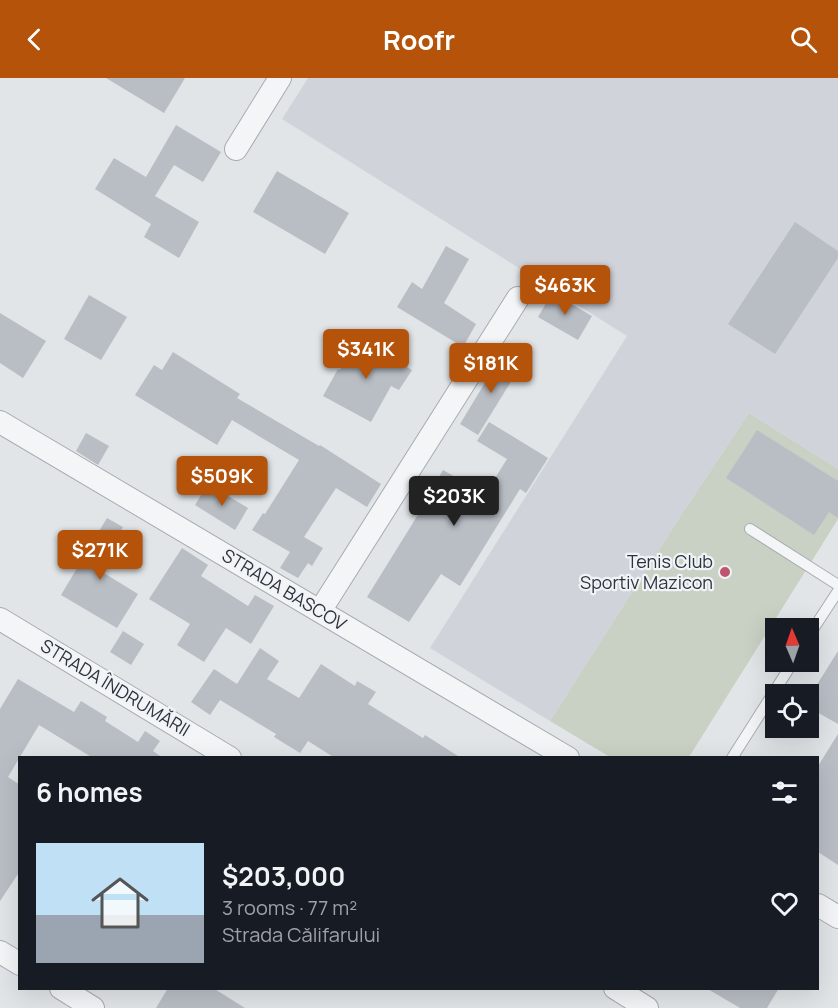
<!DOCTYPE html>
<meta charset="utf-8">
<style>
:root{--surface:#171b24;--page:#242831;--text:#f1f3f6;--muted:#9ea1a6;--line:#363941;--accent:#b45309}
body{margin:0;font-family:Manrope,sans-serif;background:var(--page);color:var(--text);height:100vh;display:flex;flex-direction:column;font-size:22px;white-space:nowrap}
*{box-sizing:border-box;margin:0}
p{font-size:20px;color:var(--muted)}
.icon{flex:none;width:33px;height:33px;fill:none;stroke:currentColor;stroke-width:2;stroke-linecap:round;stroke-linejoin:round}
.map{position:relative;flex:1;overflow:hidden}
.sheet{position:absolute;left:18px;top:678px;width:801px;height:234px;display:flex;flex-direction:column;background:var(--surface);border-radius:0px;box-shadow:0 6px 24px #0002}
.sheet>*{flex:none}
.needle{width:39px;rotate:358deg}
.controls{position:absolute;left:765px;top:540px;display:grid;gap:12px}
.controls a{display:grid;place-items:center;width:54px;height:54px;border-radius:0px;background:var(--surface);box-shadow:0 6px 24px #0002;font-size:30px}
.price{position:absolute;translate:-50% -51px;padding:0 14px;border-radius:6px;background:var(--accent);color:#fff;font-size:20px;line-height:39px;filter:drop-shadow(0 2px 3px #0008)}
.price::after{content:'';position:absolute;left:50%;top:36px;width:18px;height:14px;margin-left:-9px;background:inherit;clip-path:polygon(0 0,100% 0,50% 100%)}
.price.on{background:#222;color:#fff}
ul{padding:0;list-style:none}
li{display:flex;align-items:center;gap:18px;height:150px;padding:0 18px}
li+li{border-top:2px solid var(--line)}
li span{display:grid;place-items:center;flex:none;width:168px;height:120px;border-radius:0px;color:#555}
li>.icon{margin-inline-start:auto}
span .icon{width:72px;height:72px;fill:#fffc;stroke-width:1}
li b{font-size:26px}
h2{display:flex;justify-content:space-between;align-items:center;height:72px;padding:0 18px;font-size:26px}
header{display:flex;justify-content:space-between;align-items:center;height:78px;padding:0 18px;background:var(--accent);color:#fff;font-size:27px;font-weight:700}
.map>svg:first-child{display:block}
</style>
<header><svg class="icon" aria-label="back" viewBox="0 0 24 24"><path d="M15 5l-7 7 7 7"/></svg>Roofr<svg class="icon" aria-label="search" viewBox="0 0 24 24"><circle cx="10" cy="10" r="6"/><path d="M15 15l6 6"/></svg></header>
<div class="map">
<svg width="838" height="930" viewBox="0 0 838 930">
<rect width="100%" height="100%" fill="#e1e5e8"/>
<path fill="#d0d4da" d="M308,0H838V391L749,335L678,442L550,643L430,570L627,258L282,41Z"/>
<path fill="#c8d1c3" d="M749,335L838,391V441L689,679H610L550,643L678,442Z"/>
<g fill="#b9bec5">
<path d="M106,0H185L164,35Z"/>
<path d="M176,47L221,74L203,104L174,87L155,118L199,144L179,180L144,159L151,146L95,111L114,80L146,99Z"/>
<path d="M277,93L349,135L325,176L253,134Z"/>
<path d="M795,144L838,173V180L775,276L728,246Z"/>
<path d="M446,168L469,181L444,225L476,246L463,269L397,229L412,204L422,211Z"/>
<path d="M552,215L592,238L578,262L538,239Z"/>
<path d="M89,217L127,239L101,282L64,261Z"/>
<path d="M0,235L46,263L23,300L0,285Z"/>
<path d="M360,260L412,292L399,312L391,308L371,344L323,318L338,291L340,292Z"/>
<path d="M173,274L240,316L237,320L319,368L320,367L381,406L367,429L336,410L304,459L323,470L312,488L308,485L298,500L280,490L290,474L252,452L263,435L265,436L299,382L232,342L217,367L135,317L154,287L162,292Z"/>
<path d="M503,275L522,286L478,357L460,346Z"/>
<path d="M489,344L548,380L526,415L520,411L460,508L441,496L409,544L367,519L424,427L423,426L443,392L485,416L507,381L477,363Z"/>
<path d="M757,352L838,403V440L829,434L814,457L726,400Z"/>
<path d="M86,355L109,368L98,387L76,373Z"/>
<path d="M208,406L248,430L235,452L195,427Z"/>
<path d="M107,440L123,449L99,492L138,516L117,550L61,517Z"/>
<path d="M182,470L208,487L201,498L248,528L255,517L274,528L251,566L226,550L204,584L177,567L190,546L149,521Z"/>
<path d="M123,553L144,566L131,587L110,574Z"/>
<path d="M260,570L279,583L267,601L299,620L321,586L355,608L357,603L376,614L368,626L423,660L425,657L461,680H335L308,663L300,675L274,659L276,656L220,622L210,637L191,624L214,591L237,606Z"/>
<path d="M838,573V646L808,629V621Z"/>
<path d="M18,601L74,634L81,623L107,639L105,643L138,664L145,653L160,663L153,673L163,680H93L39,647L8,699L20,707V793L0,823V631Z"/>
<path d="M838,656V787L818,774V688Z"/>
<path d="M168,910H213L245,930H156Z"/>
<path d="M706,910H779L767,930H740Z"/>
</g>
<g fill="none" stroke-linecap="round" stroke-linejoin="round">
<defs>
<g id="service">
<path d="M750,451L838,507"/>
<path d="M808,559L838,513"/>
<path d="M732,680L793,584"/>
</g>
<g id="minor">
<path d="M236,71L280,0"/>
<path d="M0,344L568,680"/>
<path d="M320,533L518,220"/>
<path d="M0,541L230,680"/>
<path d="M818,827L838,839"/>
<path d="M0,874L20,886"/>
<path d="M61,910L93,930"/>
<path d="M615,910L647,930"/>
</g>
</defs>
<use href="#service" stroke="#a7acb2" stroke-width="12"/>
<use href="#minor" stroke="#a7acb2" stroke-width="24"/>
<use href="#service" stroke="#f4f5f7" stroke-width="10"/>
<use href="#minor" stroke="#f4f5f7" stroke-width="22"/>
</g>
<circle fill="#bf546c" stroke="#f1f3f6" stroke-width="2" cx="725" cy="494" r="6"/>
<g text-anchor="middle" stroke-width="4.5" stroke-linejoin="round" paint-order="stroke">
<g font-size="18" fill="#2b343e" stroke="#f1f3f6" text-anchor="end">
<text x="713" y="490">Tenis Club<tspan x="713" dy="21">Sportiv Mazicon</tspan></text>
</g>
<g font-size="18" fill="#2b343e" stroke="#f1f3f6">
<text transform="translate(284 512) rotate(31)" y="6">STRADA BASCOV</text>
<text transform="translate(115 610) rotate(31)" y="6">STRADA ÎNDRUMĂRII</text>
</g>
</g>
</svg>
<div class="controls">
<a><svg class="needle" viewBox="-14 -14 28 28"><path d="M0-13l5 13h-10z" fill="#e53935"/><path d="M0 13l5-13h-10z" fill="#9ea1a6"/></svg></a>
<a><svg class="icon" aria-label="locate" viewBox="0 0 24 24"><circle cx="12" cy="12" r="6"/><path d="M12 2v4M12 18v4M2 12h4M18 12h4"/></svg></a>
</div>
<b class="price" style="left:565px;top:238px">$463K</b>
<b class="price" style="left:366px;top:302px">$341K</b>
<b class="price" style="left:491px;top:316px">$181K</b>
<b class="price" style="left:222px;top:429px">$509K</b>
<b class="price on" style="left:454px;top:449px">$203K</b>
<b class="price" style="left:100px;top:503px">$271K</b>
<section class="sheet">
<h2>6 homes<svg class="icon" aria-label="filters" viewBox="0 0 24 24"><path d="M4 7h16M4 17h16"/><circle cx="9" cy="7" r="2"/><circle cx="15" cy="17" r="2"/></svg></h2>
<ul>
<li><span style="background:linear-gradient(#bfe0f5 60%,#9aa5b1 0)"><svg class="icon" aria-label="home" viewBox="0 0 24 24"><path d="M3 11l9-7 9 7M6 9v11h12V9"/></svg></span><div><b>$203,000</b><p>3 rooms · 77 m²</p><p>Strada Călifarului</p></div><svg class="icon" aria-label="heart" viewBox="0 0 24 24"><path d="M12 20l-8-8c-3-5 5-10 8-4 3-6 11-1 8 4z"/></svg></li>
</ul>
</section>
</div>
